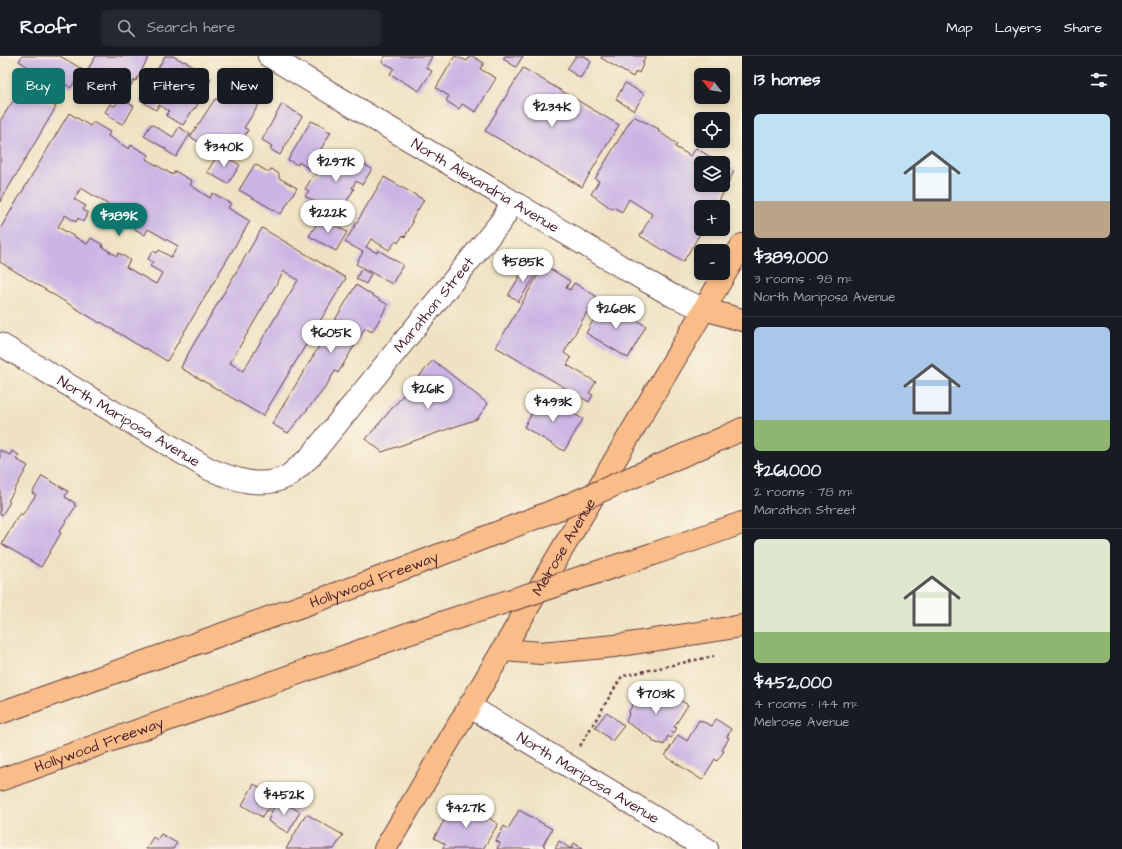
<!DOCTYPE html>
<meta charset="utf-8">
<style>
:root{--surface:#171b24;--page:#242831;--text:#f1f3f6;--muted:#9ea1a6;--line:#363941;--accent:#0f766e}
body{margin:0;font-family:"Architects Daughter",sans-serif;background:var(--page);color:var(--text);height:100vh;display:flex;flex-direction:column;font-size:15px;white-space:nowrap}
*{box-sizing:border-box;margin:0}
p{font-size:13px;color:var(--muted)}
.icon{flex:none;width:22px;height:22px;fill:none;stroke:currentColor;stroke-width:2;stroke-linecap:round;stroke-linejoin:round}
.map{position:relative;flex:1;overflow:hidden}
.details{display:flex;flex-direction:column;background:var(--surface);width:380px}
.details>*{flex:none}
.guide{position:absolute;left:12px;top:12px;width:380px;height:36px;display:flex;gap:8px}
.needle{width:26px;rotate:301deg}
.fabs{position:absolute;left:694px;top:12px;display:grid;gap:8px}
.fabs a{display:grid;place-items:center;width:36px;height:36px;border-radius:6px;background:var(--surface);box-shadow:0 2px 6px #0003;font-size:20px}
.price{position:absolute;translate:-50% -34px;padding:0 9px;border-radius:14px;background:#fff;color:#222;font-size:13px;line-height:26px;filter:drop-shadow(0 1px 2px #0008)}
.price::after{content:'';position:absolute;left:50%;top:24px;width:12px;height:9px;margin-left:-6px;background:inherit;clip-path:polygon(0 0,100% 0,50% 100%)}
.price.on{background:var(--accent);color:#fff}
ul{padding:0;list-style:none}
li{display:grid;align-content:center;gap:8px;height:212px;padding:0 12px}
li+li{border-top:1px solid var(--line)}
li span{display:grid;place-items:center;height:124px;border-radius:6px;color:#555}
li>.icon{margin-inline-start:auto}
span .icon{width:72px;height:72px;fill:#fffc;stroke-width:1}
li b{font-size:17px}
h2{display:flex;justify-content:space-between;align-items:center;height:48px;padding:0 12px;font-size:17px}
.tag{padding:0 14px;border-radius:6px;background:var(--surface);box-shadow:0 2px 6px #0003;font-size:14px;line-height:36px}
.tag.on{background:var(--accent);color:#fff}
header{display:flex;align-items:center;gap:24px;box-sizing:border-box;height:56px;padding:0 20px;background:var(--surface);border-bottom:1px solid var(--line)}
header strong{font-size:19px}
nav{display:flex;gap:22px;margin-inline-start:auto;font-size:14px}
.search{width:280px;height:36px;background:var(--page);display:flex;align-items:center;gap:10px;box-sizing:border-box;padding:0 14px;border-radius:6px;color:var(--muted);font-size:15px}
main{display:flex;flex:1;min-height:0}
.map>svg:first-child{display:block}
</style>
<header>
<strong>Roofr</strong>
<div class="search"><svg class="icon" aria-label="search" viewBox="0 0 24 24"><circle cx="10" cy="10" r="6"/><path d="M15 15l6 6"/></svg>Search here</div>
<nav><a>Map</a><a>Layers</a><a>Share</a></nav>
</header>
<main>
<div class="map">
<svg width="742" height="793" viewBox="0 0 742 793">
<rect width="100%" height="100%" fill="#fcf5e5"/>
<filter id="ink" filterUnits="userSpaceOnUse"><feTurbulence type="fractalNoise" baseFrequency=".025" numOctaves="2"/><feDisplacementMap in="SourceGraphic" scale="8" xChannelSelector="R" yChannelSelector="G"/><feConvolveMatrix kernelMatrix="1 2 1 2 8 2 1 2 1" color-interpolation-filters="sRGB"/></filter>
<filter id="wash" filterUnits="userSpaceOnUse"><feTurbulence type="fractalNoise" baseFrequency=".012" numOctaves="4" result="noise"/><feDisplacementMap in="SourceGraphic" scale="16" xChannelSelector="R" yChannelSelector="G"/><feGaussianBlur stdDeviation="0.9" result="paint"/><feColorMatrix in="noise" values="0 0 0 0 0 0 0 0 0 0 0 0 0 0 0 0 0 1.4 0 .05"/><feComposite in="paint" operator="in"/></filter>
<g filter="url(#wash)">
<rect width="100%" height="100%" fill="#efe2c2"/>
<g id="blocks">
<g fill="#cab5e4" fill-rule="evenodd">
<path d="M22,0H60L82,13L71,32L49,18L38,13L36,16L19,5Z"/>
<path d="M96,0H149L136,25L134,24L129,33L126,32L121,40L118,38L115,43L106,37L108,33L95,24L98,19L88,13Z"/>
<path d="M165,0H173L184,6L185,5L211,23L195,53L194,52L183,69L166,60L169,55L159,49L156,54L140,44Z"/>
<path d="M385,0H432L426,12L432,15L419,35L390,18L394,12L382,6Z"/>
<path d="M455,0L467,5L470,0H472L484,7L480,13L496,22L476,56L462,48L459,53L446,45L449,40L436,32Z"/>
<path d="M505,0H523L516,11L503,3Z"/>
<path d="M576,0H585L591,6L580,22L567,13Z"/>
<path d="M602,0H646L642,6L644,7L639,17L636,15L633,21L601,2Z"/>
<path d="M523,12L619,69L582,131L485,75Z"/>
<path d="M625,27L644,38L634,55L616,43Z"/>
<path d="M24,28L39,37L37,40L56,51L0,146V65Z"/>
<path d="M226,30L237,36L239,32L261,45L244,72L248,74L236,95L217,84L212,93L190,81L215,43L218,44Z"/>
<path d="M120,42L134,50L125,66L122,68L109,61L110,59L105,56L110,48L115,50Z"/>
<path d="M282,48L302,60L280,99L270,93L272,90L262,84Z"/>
<path d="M69,57L90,70L93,66L110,76L108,80L129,93L131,89L149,99L146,103L173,119L175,115L192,125L190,129L210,142L213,137L231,148L228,152L250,165L167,305L145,292L144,293L101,266L100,267L0,206V173ZM81,132L109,149L106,156L134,170L133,172L145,179L148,173L178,190L171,201L159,194L157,197L153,195L148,203L153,206L150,210L162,217L156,228L126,211L130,204L119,197L117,200L102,191L103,189L91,182L87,188L58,171L65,159L76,166L78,162L83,166L88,157L83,154L86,150L74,143Z"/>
<path d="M633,60L659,73L658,75L677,88L675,91L691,100L696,92L720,107H701V129H723V109L734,115L716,151H701V173H703L683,206L640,180L652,158L629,143L622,156L613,151L612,153L591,138L599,125L595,123Z"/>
<path d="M311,65L325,71L324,73L331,76L309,113L299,106L298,109L288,104Z"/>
<path d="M151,68L173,81L179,71L190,78L176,101L165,94L166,93L144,80Z"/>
<path d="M330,95L343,102L346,98L372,113L362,129L356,125L352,132L354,133L336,163L321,154L324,151L305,140L309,135L305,133L315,117L318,119Z"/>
<path d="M219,97L240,109L228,128L207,116Z"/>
<path d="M255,108L268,116L272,113L279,118V122L297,132L281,158L239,134Z"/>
<path d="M384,121L424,144L411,165L413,166L405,181L403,179L398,187L396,185L389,194L371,183L366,191L377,197L378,194L403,209L392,228L356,208L363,196L345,186Z"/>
<path d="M321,161L347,176L336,195L309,180Z"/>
<path d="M262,172L346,222L263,360L181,312L185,303ZM284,215L298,224L243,315L230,307Z"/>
<path d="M544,209L570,225L566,232L570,234L574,227L596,240L564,297L571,302L567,309L596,326L589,337L593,339L589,346L496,291Z"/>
<path d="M526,210L538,216L518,246L514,241L513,242L509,240V238Z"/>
<path d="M361,213L371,218L366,228L356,223Z"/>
<path d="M356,229L388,249L372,276L365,272L338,317L335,315L325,332L288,377L272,368Z"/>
<path d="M604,245L646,270L628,302L586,277Z"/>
<path d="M433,304L488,348L477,363L382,396L366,383Z"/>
<path d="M542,340L583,363L564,395L524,371Z"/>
<path d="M0,394L10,399L12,395L19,399L16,403L28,410L8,445L10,446L2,459L0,458Z"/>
<path d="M42,420L68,435L65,441L75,447L74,449L76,450L59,476L61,477L41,511L2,488L20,457L22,459L36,439L32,437Z"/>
<path d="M648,632L665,641L666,639L672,642L673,640L688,649L674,671L677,672L674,677L671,676L674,678L671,682L668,680L664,689L660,687L659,688L652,685L653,683L626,666L629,658L628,657L638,639L640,640L643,635L646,636Z"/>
<path d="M607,656L624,670L612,685L595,671Z"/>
<path d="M716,663L731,673L727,681L729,682L722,694L724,695L717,705L715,703L702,724L665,700L678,679L687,685L699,664L712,670Z"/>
<path d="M254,728L275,741L268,755L266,754L262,761L242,749Z"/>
<path d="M280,744L300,756L288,777L268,765L274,750L276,751Z"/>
<path d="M454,747L465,754L468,748L498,768L483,793H442L445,788L434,782Z"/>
<path d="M519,754L552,773L543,789L545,790L543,793H497L500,787L496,785L504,770L508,773Z"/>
<path d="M306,758L343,779L334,793H286Z"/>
<path d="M161,778L177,787L173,793H146L153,781L157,784Z"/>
<path d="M559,785L571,793L574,787L583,793H555Z"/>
</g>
</g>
</g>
<g filter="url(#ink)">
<use href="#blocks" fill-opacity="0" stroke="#633c42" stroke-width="1"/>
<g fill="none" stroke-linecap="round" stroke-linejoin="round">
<defs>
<g id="minor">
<path id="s1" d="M269,0L622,211L673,240L704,253"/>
<path id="s2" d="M0,288L209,413C233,423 262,434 288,420C295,415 303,407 310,401L500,167L513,146"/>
<path id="s3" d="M469,650L707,793"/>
</g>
<g id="major">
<path id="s4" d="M385,793L742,189"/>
</g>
<g id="highway">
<path d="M704,253L742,264"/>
<path d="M723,382L742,373"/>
<path d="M653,498L742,467"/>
<path d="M504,594L541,597L615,590L742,570"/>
<path id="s5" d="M0,657L358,530L463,490"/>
<path id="s6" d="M0,724L410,577"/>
</g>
</defs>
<use href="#minor" stroke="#633c42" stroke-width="24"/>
<use href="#major" stroke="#633c42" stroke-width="24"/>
<use href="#highway" stroke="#633c42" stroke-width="24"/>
<path stroke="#633c42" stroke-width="2.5" stroke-dasharray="3 3" stroke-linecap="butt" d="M580,690L622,620L714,600"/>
<use href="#minor" stroke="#fff" stroke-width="22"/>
<use href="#major" stroke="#f9bd89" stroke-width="22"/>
<use href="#highway" stroke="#f9bd89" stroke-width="22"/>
<defs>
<g id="highway-bridge">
<path d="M463,490L566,450L723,382"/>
<path d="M410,577L653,498"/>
</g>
</defs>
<use href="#highway-bridge" stroke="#633c42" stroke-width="24" stroke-linecap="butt"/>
<use href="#highway-bridge" stroke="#f9bd89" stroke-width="22"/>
</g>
</g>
<g text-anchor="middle" stroke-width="4" stroke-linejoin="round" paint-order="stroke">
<g font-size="15" fill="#4a1f2b" stroke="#fcf5e5">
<text dy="5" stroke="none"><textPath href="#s1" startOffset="252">North Alexandria Avenue</textPath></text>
<text dy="5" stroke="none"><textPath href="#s2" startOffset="551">Marathon Street</textPath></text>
<text dy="5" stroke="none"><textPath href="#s2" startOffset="150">North Mariposa Avenue</textPath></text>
<text dy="5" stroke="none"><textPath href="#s4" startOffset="351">Melrose Avenue</textPath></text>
<text dy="5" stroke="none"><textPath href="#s5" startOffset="397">Hollywood Freeway</textPath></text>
<text dy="5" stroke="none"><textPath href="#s6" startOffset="105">Hollywood Freeway</textPath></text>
<text dy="5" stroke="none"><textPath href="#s3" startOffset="139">North Mariposa Avenue</textPath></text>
</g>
</g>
</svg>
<div class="fabs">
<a><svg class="needle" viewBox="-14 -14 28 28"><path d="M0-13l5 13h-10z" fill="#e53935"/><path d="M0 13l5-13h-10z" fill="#9ea1a6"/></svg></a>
<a><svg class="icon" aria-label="locate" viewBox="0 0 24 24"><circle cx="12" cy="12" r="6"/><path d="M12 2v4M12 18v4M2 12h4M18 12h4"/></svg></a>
<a><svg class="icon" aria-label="layers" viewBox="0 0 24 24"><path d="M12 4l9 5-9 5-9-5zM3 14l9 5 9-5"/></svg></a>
<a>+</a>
<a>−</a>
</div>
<b class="price" style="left:552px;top:72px">$234K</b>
<b class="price" style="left:224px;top:112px">$340K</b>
<b class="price" style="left:336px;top:127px">$297K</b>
<b class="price" style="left:328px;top:178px">$222K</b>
<b class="price on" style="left:119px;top:181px">$389K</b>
<b class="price" style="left:523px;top:227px">$585K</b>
<b class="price" style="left:616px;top:274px">$268K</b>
<b class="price" style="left:331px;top:298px">$605K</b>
<b class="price" style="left:428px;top:354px">$261K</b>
<b class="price" style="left:553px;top:367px">$493K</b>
<b class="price" style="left:656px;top:659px">$703K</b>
<b class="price" style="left:284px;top:760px">$452K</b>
<b class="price" style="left:466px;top:773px">$427K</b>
<div class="guide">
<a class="tag on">Buy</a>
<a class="tag">Rent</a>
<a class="tag">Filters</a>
<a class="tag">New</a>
</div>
</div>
<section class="details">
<h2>13 homes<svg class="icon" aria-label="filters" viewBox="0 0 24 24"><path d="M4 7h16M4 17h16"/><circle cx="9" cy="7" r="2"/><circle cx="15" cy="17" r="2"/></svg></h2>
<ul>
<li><span style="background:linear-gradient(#bfe0f5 70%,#b9a48a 0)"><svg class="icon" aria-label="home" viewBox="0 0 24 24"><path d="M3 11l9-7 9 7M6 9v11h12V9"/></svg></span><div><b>$389,000</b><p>3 rooms · 98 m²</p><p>North Mariposa Avenue</p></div></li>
<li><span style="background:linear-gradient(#a9c7e8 75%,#8fb573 0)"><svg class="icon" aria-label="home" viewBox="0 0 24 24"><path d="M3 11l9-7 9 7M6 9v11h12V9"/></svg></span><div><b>$261,000</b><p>2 rooms · 78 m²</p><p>Marathon Street</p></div></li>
<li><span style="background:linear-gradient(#dfe7d0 75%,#8fb573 0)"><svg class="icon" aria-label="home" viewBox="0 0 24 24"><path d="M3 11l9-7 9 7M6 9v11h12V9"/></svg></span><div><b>$452,000</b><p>4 rooms · 144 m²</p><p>Melrose Avenue</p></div></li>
</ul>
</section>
</main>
